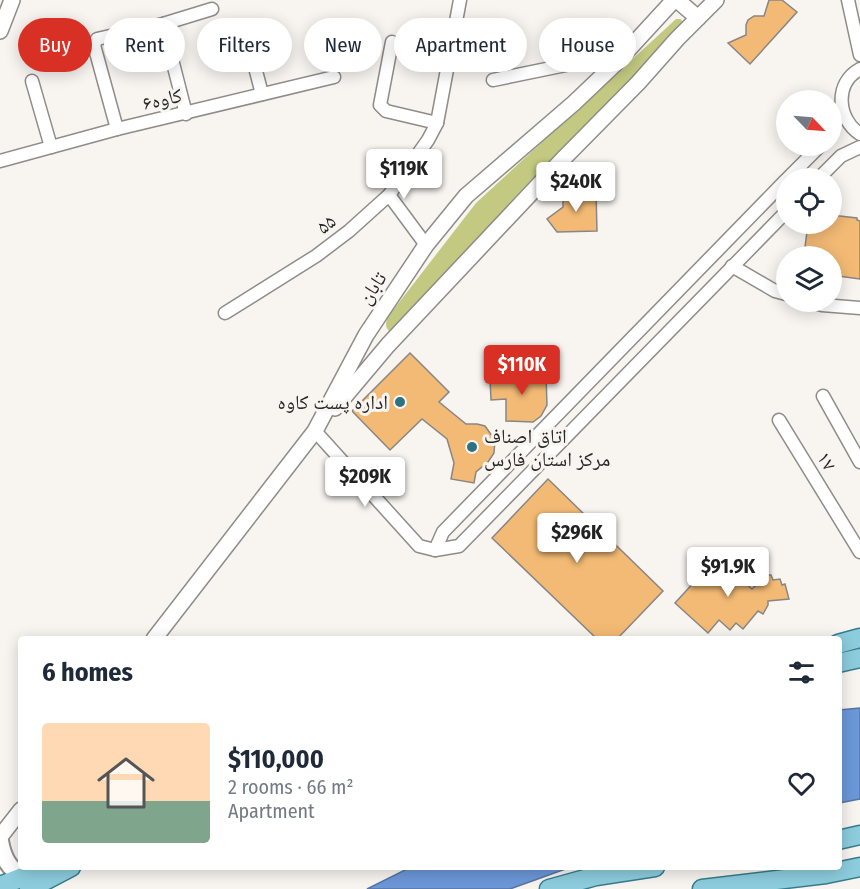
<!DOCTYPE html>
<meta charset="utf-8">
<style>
:root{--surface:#fff;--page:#f6f6f7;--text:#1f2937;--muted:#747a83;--accent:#d93025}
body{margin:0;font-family:"Fira Sans Condensed","Noto Naskh Arabic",sans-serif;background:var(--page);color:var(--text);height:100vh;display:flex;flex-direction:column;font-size:22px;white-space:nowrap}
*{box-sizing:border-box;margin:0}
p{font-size:20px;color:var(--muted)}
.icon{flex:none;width:33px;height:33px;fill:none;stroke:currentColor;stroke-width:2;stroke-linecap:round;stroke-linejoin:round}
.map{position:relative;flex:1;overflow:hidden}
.drawer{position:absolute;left:18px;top:636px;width:824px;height:234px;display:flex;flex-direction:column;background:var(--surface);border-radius:6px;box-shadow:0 3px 15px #0003}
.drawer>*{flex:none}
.banner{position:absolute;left:18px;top:18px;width:825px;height:54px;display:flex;gap:12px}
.needle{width:39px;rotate:115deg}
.tools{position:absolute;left:776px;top:90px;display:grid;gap:12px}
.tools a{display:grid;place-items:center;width:66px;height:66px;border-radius:50%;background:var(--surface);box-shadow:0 3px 15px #0003;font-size:30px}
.price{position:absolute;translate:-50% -51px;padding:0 14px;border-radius:6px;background:#fff;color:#222;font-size:20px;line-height:39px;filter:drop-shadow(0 2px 3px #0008)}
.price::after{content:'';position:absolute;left:50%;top:36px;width:18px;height:14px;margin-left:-9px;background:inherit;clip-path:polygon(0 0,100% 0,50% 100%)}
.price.current{background:var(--accent);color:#fff}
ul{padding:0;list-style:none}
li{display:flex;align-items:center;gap:18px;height:150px;padding:0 24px}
li span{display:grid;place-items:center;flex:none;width:168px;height:120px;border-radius:6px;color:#555}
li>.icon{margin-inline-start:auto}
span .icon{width:72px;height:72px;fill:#fffc;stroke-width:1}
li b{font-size:26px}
h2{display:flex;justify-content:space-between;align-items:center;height:72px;padding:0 24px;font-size:26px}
.tag{padding:0 21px;border-radius:27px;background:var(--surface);box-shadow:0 3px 15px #0003;font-size:21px;line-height:54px}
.tag.current{background:var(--accent);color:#fff}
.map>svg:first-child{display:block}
</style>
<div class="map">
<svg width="860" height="889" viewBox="0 0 860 889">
<rect width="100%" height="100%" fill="#f8f5f1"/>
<path fill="#c3c981" d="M676,19H681L683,24L678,30L397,328L389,331C385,327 386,324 387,318L476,203Z"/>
<g fill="#6c97d8" stroke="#5875a3" stroke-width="1.5">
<path d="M860,708V799L839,803V710Z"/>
<path d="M411,867H571L510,889H367Z"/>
</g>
<g fill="#f3ba75" stroke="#898683" stroke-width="1.5">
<path d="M769,0H782L797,12L750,64L728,43L746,35V25L748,20L754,16H764Z"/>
<path d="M596,191L597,231L557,232L547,219L563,207V192Z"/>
<path d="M831,215L857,218V220L860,221V279L831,275V256H810L811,248L805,247L808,224H831Z"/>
<path d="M410,353L449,392L439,402L466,424H477L485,426L495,440L494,453L488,462L476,472L474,483L451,479L454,463L447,439L422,419L390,450L352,411Z"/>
<path d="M506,373L546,374L547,405L541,416L533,422L506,421V399L491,400L490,379H506Z"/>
<path d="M548,479L663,591L617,639H597L492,538Z"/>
<path d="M717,557L752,589L766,575H771L773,580L780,579L782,585L785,584L789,599L768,601V605L763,614L758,611L743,629L736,623L730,630L719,620L708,633L675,603Z"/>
</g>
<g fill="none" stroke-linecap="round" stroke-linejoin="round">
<defs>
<g id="minor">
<path d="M848,0L860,55"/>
<path d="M163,24L186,114"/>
<path d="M245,29L262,94"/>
<path d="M392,42L380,105L386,111L437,123"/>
<path d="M860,69C834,83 837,119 860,134"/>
<path d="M493,80L595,59L616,63"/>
<path d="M32,81L51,147"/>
<path d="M831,127L841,106"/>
<path d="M117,129L94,45L97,39L163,24L212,9"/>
<path d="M0,161L117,129L334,77"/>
<path d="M788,178L820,146"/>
<path d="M819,178L841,156L860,147"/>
<path d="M389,195L426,245"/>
<path d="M732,266L775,291L786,294"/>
<path d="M810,302L822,305L860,308"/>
<path d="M225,313L316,256L349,231L389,195L428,140L437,123L460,0"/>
<path d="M823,396L860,462"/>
<path d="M779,420L860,552"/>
<path d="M315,431L419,546L435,550L459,546L786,212"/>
<path d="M435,550L443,532L786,180"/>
</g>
<g id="tertiary">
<path d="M677,0L698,18"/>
<path d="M0,31L12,0"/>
<path d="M335,408L388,345L565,157L638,83L677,39L716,0"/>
<path d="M154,639L315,431L366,335L426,245L466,196L574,103L616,63L674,0"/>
<path d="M0,837L21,810"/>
</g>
<path id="secondary" d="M0,841C3,857 8,868 23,877"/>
<g id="primary">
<path d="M838,644L860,638"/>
<path d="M838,663L860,658"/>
<path d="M838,840L860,835"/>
<path d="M0,886L23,877L42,867"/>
<path d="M29,889L71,867"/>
<path d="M549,889L596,876L655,867"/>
<path d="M702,889L826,874L860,867"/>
</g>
</defs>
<use href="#minor" stroke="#8f8c89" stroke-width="15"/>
<use href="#tertiary" stroke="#8f8c89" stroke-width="18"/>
<use href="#secondary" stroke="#8f8c89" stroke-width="20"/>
<use href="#primary" stroke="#377c8e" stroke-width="21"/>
<use href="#minor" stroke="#fff" stroke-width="12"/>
<use href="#tertiary" stroke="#fff" stroke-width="15"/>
<use href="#secondary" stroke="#fff" stroke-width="16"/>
<use href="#primary" stroke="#8cccdd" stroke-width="18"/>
</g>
<g fill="#2e7183" stroke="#f8f5f1" stroke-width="2">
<circle cx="400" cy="402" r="6"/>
<circle cx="472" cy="447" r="6"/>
</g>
<g text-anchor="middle" stroke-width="6" stroke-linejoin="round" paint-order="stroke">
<g font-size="20" fill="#282726" stroke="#f8f5f1">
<text transform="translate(162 99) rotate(-13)" y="7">کاوه۶</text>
<text transform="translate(326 224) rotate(-38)" y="7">۵۵</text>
<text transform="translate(372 288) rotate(-56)" y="7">تابان</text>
<text transform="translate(827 461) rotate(58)" y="7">۱۷</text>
</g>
<g font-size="20" fill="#282726" stroke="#f8f5f1" text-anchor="end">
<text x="388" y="409">اداره پست کاوه</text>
<text x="484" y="443" text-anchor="start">اتاق اصناف<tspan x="484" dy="23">مرکز استان فارس</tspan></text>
</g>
</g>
</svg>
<div class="tools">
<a><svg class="needle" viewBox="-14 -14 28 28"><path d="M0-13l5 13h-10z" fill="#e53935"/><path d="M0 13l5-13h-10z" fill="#747a83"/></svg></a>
<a><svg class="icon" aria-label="locate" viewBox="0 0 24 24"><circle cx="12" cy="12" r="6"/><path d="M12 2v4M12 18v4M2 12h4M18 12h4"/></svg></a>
<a><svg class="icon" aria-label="layers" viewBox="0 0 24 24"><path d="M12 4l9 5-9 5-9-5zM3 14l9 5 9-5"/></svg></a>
</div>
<b class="price" style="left:404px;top:200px">$119K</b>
<b class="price" style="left:576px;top:213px">$240K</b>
<b class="price current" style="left:522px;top:396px">$110K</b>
<b class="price" style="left:365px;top:508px">$209K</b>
<b class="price" style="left:577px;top:564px">$296K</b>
<b class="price" style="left:728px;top:598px">$91.9K</b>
<div class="banner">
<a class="tag current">Buy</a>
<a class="tag">Rent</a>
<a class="tag">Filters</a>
<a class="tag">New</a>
<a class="tag">Apartment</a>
<a class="tag">House</a>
</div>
<section class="drawer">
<h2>6 homes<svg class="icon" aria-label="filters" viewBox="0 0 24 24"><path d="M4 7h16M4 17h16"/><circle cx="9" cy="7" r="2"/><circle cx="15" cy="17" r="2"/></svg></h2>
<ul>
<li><span style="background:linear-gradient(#ffd9b3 65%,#7fa58c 0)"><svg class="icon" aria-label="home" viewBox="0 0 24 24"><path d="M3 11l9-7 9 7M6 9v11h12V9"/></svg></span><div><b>$110,000</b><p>2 rooms · 66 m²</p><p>Apartment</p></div><svg class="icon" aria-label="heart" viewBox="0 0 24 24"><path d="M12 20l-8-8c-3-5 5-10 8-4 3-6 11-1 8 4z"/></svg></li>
</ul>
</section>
</div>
